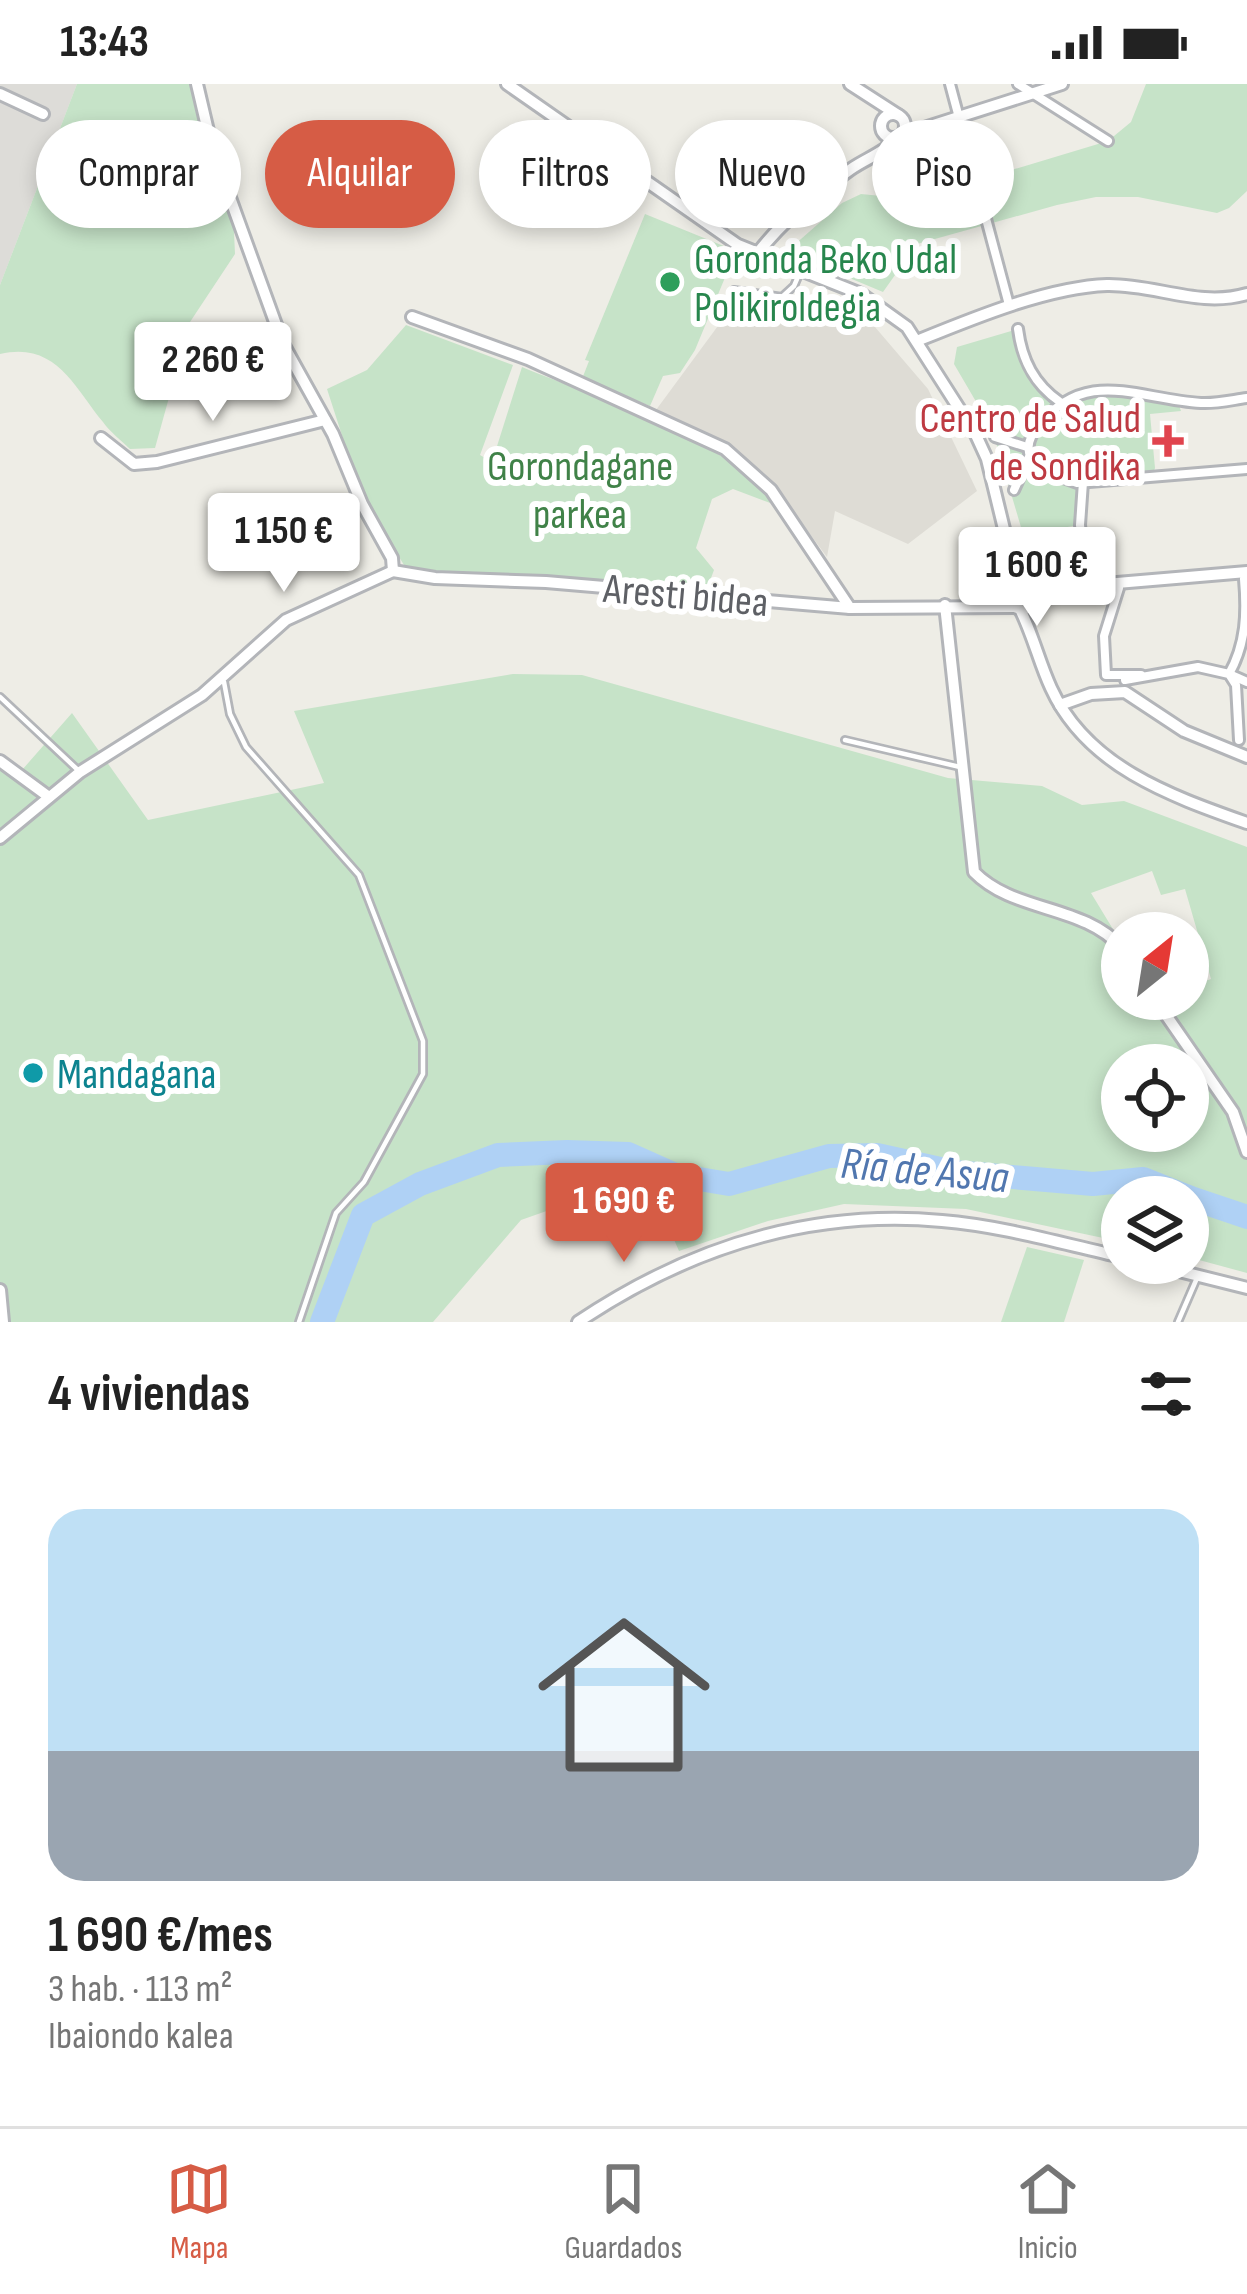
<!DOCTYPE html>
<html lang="es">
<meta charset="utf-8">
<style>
:root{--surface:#fff;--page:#f2f2f2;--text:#222;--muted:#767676;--line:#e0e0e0;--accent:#d65c45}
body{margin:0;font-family:"Sofia Sans Condensed",sans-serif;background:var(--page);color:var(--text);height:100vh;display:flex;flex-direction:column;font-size:45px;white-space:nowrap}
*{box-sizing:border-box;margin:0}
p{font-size:39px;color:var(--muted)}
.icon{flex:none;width:66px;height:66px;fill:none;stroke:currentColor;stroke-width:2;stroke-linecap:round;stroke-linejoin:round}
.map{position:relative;height:1238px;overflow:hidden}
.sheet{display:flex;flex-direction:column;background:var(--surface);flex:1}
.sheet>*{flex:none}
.guide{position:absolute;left:36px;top:36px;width:1176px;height:108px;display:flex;gap:24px}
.needle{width:78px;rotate:30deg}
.controls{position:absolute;left:1101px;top:828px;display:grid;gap:24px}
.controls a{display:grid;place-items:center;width:108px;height:108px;border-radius:50%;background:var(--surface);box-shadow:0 6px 18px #0003;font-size:60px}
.price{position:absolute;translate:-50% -102px;padding:0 27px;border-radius:12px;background:#fff;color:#222;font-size:39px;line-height:78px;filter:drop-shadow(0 3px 6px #0008)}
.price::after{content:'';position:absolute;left:50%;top:72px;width:36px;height:27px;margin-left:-18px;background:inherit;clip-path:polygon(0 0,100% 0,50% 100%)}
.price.active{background:var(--accent);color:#fff}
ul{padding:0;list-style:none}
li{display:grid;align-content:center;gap:24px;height:636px;padding:0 48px}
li+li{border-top:3px solid var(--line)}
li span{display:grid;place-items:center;height:372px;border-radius:36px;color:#555}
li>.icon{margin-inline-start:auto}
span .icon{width:216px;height:216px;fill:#fffc;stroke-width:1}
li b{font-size:51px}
h2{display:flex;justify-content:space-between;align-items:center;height:144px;padding:0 48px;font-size:51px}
.pill{padding:0 42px;border-radius:54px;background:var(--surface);box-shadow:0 6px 18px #0003;font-size:42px;line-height:108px}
.pill.active{background:var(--accent);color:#fff}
.status{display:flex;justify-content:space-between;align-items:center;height:84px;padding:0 60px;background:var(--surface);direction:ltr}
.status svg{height:33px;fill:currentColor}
.menu{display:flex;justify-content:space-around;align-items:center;height:168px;border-top:3px solid var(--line);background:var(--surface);font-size:33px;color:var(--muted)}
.menu a{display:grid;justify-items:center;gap:6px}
.menu .active{color:var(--accent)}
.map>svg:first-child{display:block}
</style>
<div class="status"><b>13:43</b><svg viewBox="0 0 49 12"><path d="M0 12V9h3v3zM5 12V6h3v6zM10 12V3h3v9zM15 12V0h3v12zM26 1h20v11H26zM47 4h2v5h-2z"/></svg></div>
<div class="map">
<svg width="1247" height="1238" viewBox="0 0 1247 1238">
<rect width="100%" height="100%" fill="#eeede6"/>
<path fill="#dddcd8" d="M0,0H77L0,201Z"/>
<path fill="#dedcd5" d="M797,210L847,226L875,243L928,305L977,407L908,460L835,427L827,473L765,390L728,359L656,326L726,231L787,234Z"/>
<g fill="#c6e3c8" fill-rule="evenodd">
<path d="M77,0H204L212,64L233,126L235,170L190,238L155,364L130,365C121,356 110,348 103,338C74,303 56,257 0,270V201Z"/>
<path d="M1146,0H1247V107L1229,124L1217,129L1138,113H1096L1057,121L917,160L883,208L792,170L793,162L842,119L861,110L902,114L935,109L1108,57L1131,38Z"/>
<path d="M645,130L736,167L695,266L680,289L663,292L650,322L582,295L589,277L585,276Z"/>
<path d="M406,241L513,281L480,371L492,378L522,283C594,313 732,355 773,420L733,405L712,415L696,464L714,486L708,502L407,486L361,410L327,305L367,286Z"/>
<path d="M1018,245L1032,290L1059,318L1092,307L1177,316L1181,327L1150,330L1155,384L1152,393L1077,400L1080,441L1023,450L992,345L954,280L957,263Z"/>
<path d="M513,590L582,591L948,694L1042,702L1082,721L1124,717L1247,763V1189L1188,1173V1113H1122V1158L966,1125L844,1120L768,1137L679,1167L646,1092L521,1136L433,1238H0V684L15,694L72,629L148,736L324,699L294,627ZM1152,787L1161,811L1185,805L1211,895L1188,903V915H1122V860L1091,809ZM1122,981H1188V1047H1122Z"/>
<path d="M1027,1163L1084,1176L1064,1238H1001Z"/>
</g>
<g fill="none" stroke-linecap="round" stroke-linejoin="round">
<g stroke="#afd1f5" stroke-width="24">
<path d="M1188,1113L1247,1133"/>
<path d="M322,1238L363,1131L420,1100L498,1071L567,1068L628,1070L675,1091L729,1100L829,1072L877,1071L954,1088L1093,1100L1143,1095L1188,1113"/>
</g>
<defs>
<g id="service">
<path d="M783,227L734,206L782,213L794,202L800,188"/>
<path d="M224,598L230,630L246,663L359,791L423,957V990L364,1098L336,1129L299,1238"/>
<path d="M0,613L80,688"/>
<path d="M845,656L960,683"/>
<path d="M1178,1238L1197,1194"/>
</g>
<g id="pedestrian">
<path d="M950,0L1008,217"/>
<path d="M1018,0L1108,57"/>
<path d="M1018,245C1022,276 1034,300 1060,318"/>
<path d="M1247,314C1232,316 1216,320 1201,319C1136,315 1087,282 1038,342C1026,357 1026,368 1035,384L1077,399L1247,385"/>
<path d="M995,353L1027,363"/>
<path d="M1083,398L1080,441L1087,499"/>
<path d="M1014,406L1029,373"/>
<path d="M1244,495C1247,529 1246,560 1229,590L1247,598"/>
<path d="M1119,504L1104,552L1106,591H1141"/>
<path d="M1125,596L1198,583L1229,590L1236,601L1239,656"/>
</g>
<g id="minor">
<path d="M197,0L212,64L283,260L333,350L362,420L392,474L393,487"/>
<path d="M507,0L738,161L861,210L907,243L976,351L987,375L1012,478L1024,500"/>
<path d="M850,0L898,31"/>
<path d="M0,10L43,30"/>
<circle cx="893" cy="42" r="12"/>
<path d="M902,51L1062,0"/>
<path d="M757,170C783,136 816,110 851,85C867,74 886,68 898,53"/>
<path d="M412,233L528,275L725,365L771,406L850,524"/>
<path d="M917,257C971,235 1048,203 1107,201C1155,200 1199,224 1247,210"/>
<path d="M101,354L134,380L157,378L325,336"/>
<path d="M393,487L435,494L546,498L850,524L1015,523"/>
<circle cx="1022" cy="512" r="13"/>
<path d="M1030,502L1058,504L1247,488"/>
<path d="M945,521L974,788C1014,829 1083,820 1122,864"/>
<path d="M1020,525C1033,551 1039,578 1051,604C1087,683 1171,712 1247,739"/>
<path d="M1060,621L1091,610L1125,608L1184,647L1247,673"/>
<path d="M0,677L49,713"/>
<path d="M0,754L80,688L202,611L286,536L393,487"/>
<path d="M1155,915L1233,1028L1247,1068"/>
<path d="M1147,1179L1247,1204"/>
<path d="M0,1206L3,1238"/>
<path d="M578,1238C688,1164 809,1125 942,1137C1003,1142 1063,1160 1122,1173"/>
</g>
</defs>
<use href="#service" stroke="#b3b5b9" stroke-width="10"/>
<use href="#pedestrian" stroke="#b3b5b9" stroke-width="14"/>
<use href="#minor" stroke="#b3b5b9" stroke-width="16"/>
<use href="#service" stroke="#fff" stroke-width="4.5"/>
<use href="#pedestrian" stroke="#fff" stroke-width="8"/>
<use href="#minor" stroke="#fff" stroke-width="10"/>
</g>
<circle fill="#2e9e5b" stroke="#fff" stroke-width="4.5" cx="670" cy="198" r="12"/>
<path fill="#e0444e" stroke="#fff" stroke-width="4.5" d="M1162 339h12v12h12v12h-12v12h-12v-12h-12v-12h12z"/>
<circle fill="#0f9aa8" stroke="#fff" stroke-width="4.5" cx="33" cy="989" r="12"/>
<g text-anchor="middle" stroke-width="12" stroke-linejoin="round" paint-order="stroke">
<g font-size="42" fill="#27864d" stroke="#fff" text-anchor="start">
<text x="694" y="189">Goronda Beko Udal<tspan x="694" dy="48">Polikiroldegia</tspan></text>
</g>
<g font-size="42" fill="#be3a42" stroke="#fff" text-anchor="end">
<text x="1141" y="348">Centro de Salud<tspan x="1141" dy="48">de Sondika</tspan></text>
</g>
<g font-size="42" fill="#408248" stroke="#fff">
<text x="580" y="396">Gorondagane<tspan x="580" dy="48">parkea</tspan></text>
</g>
<g font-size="42" fill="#5e6065" stroke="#fff">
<text transform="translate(686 510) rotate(5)" y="15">Aresti bidea</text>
</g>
<g font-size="42" fill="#0d838f" stroke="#fff" text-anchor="start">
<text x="57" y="1004">Mandagana</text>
</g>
<g font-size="45" font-style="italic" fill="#5177af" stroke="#fff">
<text transform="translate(925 1085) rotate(5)" y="16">Ría de Asua</text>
</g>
</g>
</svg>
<div class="controls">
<a><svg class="needle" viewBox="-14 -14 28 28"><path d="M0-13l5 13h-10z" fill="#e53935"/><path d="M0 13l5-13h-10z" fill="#767676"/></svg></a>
<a><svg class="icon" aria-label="locate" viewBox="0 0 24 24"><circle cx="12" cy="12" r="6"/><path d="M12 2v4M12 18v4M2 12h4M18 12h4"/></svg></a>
<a><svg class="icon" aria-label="layers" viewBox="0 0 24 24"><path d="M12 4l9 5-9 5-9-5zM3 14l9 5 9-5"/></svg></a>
</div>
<b class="price" style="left:213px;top:340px">2 260 €</b>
<b class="price" style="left:284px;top:511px">1 150 €</b>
<b class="price" style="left:1037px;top:545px">1 600 €</b>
<b class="price active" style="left:624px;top:1181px">1 690 €</b>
<div class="guide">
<a class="pill">Comprar</a>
<a class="pill active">Alquilar</a>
<a class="pill">Filtros</a>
<a class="pill">Nuevo</a>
<a class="pill">Piso</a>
</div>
</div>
<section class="sheet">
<h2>4 viviendas<svg class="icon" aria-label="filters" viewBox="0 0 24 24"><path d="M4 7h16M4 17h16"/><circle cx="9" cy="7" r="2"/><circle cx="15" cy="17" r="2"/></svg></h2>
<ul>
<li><span style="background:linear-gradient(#bfe0f5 65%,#9aa5b1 0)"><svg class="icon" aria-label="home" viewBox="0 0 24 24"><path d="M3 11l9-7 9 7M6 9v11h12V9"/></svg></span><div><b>1 690 €/mes</b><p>3 hab. · 113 m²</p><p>Ibaiondo kalea</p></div></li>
</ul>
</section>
<nav class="menu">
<a class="active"><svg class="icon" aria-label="map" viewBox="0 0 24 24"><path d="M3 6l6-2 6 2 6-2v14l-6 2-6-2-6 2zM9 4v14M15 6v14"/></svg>Mapa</a>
<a><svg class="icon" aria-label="saved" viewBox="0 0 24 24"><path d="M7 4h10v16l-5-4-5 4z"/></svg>Guardados</a>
<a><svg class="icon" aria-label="home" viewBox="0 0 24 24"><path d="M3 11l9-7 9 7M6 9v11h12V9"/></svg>Inicio</a>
</nav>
